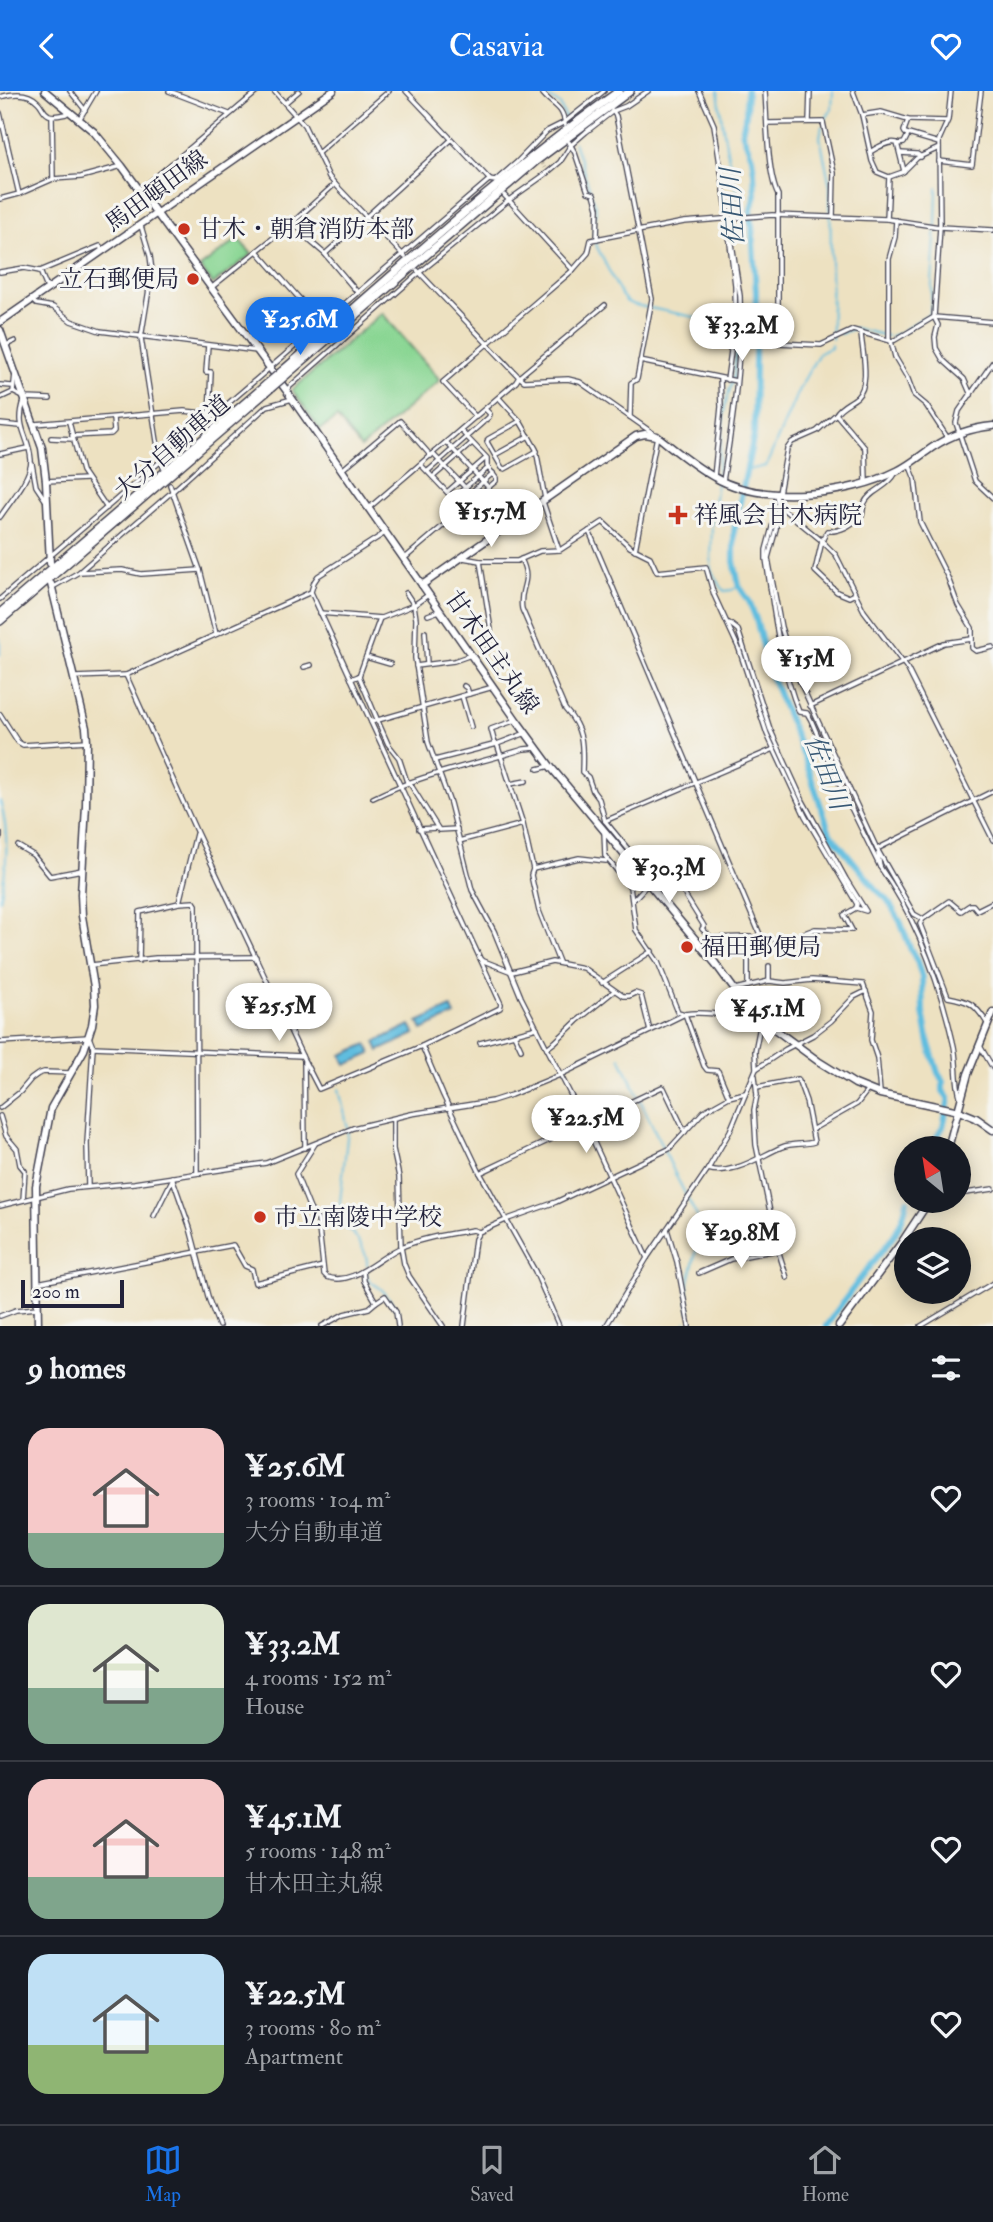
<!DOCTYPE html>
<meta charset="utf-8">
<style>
:root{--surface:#171b24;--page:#242831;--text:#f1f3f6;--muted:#9ea1a6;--line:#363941;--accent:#1a73e8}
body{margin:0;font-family:"IM FELL Double Pica","Noto Serif JP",serif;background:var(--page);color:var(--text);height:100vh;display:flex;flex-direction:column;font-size:26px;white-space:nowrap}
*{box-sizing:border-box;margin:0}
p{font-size:23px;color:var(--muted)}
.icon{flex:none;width:38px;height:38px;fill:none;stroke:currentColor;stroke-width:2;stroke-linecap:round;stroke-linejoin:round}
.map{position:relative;height:1235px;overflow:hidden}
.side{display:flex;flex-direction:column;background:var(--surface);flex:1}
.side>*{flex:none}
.needle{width:46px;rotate:330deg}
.buttons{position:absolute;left:894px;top:1045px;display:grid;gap:14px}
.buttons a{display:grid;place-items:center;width:77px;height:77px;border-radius:50%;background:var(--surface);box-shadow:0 4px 18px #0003;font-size:35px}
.scale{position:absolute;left:21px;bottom:18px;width:103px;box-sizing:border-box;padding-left:7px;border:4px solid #22223b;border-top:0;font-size:19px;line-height:24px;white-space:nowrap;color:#22223b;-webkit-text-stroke:5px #f6f6f2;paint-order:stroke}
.price{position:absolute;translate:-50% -60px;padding:0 16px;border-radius:24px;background:#fff;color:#222;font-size:23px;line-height:46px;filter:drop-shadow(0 2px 4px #0008)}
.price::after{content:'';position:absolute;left:50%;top:42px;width:21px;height:16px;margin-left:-10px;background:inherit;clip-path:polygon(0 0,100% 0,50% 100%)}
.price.on{background:var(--accent);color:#fff}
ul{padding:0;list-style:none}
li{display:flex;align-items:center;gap:21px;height:175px;padding:0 28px}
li+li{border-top:2px solid var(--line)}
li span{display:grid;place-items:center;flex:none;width:196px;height:140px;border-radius:21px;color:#555}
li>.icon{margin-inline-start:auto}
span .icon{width:84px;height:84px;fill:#fffc;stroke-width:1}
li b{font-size:30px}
h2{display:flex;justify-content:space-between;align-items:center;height:84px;padding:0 28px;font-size:30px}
header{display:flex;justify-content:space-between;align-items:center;height:91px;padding:0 28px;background:var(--accent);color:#fff;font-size:32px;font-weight:600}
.menu{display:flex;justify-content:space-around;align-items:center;height:98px;border-top:2px solid var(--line);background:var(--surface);font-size:19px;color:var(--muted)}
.menu a{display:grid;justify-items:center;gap:4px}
.menu .on{color:var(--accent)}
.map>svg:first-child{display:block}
</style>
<header><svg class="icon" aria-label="back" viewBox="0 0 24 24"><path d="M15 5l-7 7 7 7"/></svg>Casavia<svg class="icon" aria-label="heart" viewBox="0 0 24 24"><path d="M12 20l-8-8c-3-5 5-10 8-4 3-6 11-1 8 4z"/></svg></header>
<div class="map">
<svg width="993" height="1235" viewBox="0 0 993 1235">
<rect width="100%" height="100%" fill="#f6f6f2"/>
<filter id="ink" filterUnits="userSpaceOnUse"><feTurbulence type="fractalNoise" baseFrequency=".0143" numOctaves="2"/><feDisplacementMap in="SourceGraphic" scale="14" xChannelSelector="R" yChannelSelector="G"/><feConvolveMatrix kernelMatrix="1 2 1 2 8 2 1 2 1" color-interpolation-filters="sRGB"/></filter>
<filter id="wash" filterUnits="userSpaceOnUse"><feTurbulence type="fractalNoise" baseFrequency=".00686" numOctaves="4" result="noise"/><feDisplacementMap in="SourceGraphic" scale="28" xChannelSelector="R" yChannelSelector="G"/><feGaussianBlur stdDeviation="1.57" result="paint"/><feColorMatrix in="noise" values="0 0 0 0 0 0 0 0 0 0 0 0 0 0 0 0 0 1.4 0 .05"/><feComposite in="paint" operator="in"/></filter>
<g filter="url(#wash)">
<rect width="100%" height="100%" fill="#ede1c1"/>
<g fill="#89d693" stroke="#567c67" stroke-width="2">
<path d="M238,148L252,163L213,193L200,176Z"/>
<path d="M382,222L440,289L361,357L337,327L320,339L292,299Z"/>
</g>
<g fill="#61bddf" stroke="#42708d" stroke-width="2">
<path d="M451,916L455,924L422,939L418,931Z"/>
<path d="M410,934L415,943L379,960L375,951Z"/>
<path d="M367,953L371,963L346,974L342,964Z"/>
</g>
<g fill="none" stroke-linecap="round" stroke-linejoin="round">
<g stroke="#61bddf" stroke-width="2">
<path d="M544,0L548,5L560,14L569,35"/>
<path d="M718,0C724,48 731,93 751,137"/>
<path d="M825,29L832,18L833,0"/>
<path d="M822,35L820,46L830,95L832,248"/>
<path d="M574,51L590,99"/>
<path d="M592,104L596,118L594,143L597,156L621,204L627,211L635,214L714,230L721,237L736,262L734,284L725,315L717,385"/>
<path d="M840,243L854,237L887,245"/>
<path d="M891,245L898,243L930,222L936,131L937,97"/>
<path d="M748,379L766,375L799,298L819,262L831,257V254"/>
<path d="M717,391L712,429L711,479L724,500L732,499L739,495"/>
<path d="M0,548V564"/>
<path d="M0,710C10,743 7,776 0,809"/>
<path d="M620,966L678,1089L702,1135L687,1199L690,1221"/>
<path d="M339,998L348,1038L338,1129C342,1136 346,1136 351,1141C359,1148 368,1164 367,1174"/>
<path d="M366,1181C368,1192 372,1191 380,1197C387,1203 393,1213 398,1221"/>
<path d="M685,1231L686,1235"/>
</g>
<g stroke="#61bddf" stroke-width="6">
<path d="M747,0L746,23L742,41L752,66L754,81L755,103L751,119L756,201L754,343L734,440V470L739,495L749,510L756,528L769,580L805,668L830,742L877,799L887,808L901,832L910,857L917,870L922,887L923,921L929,953L938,982L943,990V1000L949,1008L943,1036L930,1057"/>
<path d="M826,1235C839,1217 852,1198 866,1180C885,1155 901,1143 907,1110"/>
</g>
</g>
</g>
<g filter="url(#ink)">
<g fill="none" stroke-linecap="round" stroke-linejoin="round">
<path stroke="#c4bba6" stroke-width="3.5" stroke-dasharray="3.5 2" stroke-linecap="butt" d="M539,66L545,77"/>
<defs>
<g id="minor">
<path d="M70,0L85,19"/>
<path d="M169,0L229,23"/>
<path d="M274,0L304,34L329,86L335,93L405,166"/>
<path d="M406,0L490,89"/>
<path d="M541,0C551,15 563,13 565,34"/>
<path d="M699,0L714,34L740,205C742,267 733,329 723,390"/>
<path d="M765,0C767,26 767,83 778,104V252L821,254L853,239L891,250L895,249L934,226L993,231"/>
<path d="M853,0L862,24L872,70L877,81L889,86L903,81L917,67L939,57"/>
<path d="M951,0L948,29L939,49L940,136L934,226L938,234L935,246L936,257L943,269L964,288L971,304"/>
<path d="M0,6C13,2 28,0 38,11C43,16 43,21 49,24C55,26 61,24 66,23L69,20"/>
<path d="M285,12L299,0"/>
<path d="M612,19L616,25L652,208L637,288L631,292L630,326"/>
<path d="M0,22L3,35H0"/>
<path d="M862,24L881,21L908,29L947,30"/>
<path d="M52,25L53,88"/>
<path d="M80,27L96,0"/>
<path d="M908,29L904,40L905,42L939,52"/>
<path d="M809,31L810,0"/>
<path d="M767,32L823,31L834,82L833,126"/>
<path d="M3,35L19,103"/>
<path d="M569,51L575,62L588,101L594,103L598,117L597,148"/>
<path d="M898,53L904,52L908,44"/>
<path d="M870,61C878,56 888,50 897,52L904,80"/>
<path d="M318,62L389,0"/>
<path d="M900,62L917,63L921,66"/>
<path d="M939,70L972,74L981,0"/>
<path d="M140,99L258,0"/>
<path d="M504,104L573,179"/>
<path d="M0,108L19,103L53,88L81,86L122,75"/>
<path d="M887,128L889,86"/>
<path d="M294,131L311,151L325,163L358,202"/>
<path d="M141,135L150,165L152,180L141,247L157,350L163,376"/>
<path d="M728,136L735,194L736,249"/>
<path d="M257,160L306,215L305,223L316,237"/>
<path d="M325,163L451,49"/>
<path d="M40,180L47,197"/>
<path d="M0,181L24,177L40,180L100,155L102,159"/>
<path d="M211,197L293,131L335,93"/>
<path d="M32,209L36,213L53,216L71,230L100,240L257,260"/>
<path d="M605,214L519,286L524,290L568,288L580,291L657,345L635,459"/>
<path d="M861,242C862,260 871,293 857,306C850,312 840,315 836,323L865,357L866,390"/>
<path d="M889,249V168L895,146L896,129"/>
<path d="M891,250L895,266L908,288L914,304L926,314L947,346"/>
<path d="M6,254L15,250"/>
<path d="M208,254L206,281H211L209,323"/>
<path d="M640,270L736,290"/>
<path d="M993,271L959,320L956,332L975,390L993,407"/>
<path d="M727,289L731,260L728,254L736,249L738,257"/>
<path d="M0,294L12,295"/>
<path d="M286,299L419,182L509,109L547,82L560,71L571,54L586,41L613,20L626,15L648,0"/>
<path d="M13,301L15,283"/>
<path d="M0,307L13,301L25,307L50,308"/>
<path d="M499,307L520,330L536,358L545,408"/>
<path d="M476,326L443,291L573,179L588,162L591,149L684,131L772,124L887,128L940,136L993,139"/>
<path d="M520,330L488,348L487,351L502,377L505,378L537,360"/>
<path d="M69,331L82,380L107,417"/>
<path d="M0,333L20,335"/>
<path d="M35,333L184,320L214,323"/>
<path d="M72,345L111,343L114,340L113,327"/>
<path d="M51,347L73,348"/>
<path d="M447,352L489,397"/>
<path d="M0,363L28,357"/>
<path d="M433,363L476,408"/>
<path d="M495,364L529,345"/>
<path d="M32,373L36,395L46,410"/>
<path d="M909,373L915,388L920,431L948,487L958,514L972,537V557L976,560L993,556"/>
<path d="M421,374L464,419"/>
<path d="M343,378L400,330L431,365"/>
<path d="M428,380L489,326L490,323L485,318"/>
<path d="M433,386L472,352"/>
<path d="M714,386L721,316L720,287"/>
<path d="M46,390L86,388"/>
<path d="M170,394L200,479L216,543"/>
<path d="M447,401L486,367"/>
<path d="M779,402L787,358L792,351L817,340L836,323"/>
<path d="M776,404L778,414L776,438L768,467L781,536L794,578L877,758L914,823L923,828"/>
<path d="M453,407L488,377"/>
<path d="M543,411L559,459"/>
<path d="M458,413L493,382"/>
<path d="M778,414L822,450L836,464L864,520L907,577L993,749"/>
<path d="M370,416L516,291L519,286L417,179"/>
<path d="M775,425L766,459V468C774,519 779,572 799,621L807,622L811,629L834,682L880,776"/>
<path d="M0,426C9,412 32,386 31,369C29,343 15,338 24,310"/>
<path d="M589,440L761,846"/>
<path d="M405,467L496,390V387L487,375V367L461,340"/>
<path d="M463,467L480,470H517L540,460L560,459L603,431L630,456L650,466L657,481L706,476L714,504L739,558L767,643L805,725L857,813L856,817L844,824L852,839L815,838L786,849L748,846L712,847L702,838L704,835L678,793L665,803L605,730L599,708L593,700L588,686L582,681C583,654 584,639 565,618L522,518C518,496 533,492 521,468"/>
<path d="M480,470L491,539L487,560"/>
<path d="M80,481L122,479L141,483L200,479"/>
<path d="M53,496L79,481L173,400L267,315L292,308"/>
<path d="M311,501L126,584L197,742L304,969L319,998L422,955L500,917L501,913L311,501L314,491L318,485L385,442"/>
<path d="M406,502L414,514L416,528L415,567L428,651L450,712L472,799L494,840L521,906L585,1032L647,1167"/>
<path d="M855,503L849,506L837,501L815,480L822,450L827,440C841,441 851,434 862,425C863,421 863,417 864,413C870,399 888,397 895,383"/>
<path d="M0,508L489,89L495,90L517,71L547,40L565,31L604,0"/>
<path d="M320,522L381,527L414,514L428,504"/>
<path d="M428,524L439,520"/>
<path d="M729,532L738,539L770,638L803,710L846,788L866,820L856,817"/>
<path d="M425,541L427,573"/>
<path d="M366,566L390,573"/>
<path d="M416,575L454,570L471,564"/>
<path d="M304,576L311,574"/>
<path d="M359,585L380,635L388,653L399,667L407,691"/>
<path d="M75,586L126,584"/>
<path d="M351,588L359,585L380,527"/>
<path d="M464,595L467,597L469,603"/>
<path d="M462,605L471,636"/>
<path d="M810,615L944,552L972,548"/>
<path d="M0,623L18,651L23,654L87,650"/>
<path d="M371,631L493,596"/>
<path d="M526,642L497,653L523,733L533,778L531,784L539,820L559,871"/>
<path d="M495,653L491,638L516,629"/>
<path d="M435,669L497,653"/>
<path d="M538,678L550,675"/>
<path d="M409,691L439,739L457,738"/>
<path d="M510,693L526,690"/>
<path d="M373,707C421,683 473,674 524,658L536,657"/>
<path d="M605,730L774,658"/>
<path d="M419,738L437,737"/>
<path d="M604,740L605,765L630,796L636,839L658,871L678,921L685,923L704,975L707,979L718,980L729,1006"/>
<path d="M0,743V746"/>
<path d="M196,743L179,812L194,811L196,814L197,1082"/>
<path d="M459,750L523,733"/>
<path d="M18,755L33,764L50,785L82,779"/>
<path d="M877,758L993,700"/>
<path d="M878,763L880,776C917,828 939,890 953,951C958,969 955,988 960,1005"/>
<path d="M533,778L579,767L606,770"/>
<path d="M633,809L648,793"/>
<path d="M761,859L763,846"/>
<path d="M481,869L512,881L552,871L583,877L623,905H629L635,902L641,904L650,940"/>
<path d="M139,870L140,821L179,812"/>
<path d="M91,874L156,867L256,866"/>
<path d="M769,890V875"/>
<path d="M602,892L652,860"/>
<path d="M748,895V846"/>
<path d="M735,898L769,890L785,892L812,889L863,893L873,920L871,949L877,967L880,1001"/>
<path d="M987,932C975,913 970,910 948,906L920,833L923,828L949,810L961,820L970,814H973L977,819L993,811"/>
<path d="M514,943L521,958"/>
<path d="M0,951L89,946L93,956L87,1052L88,1096"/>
<path d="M480,952L537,937"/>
<path d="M422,955L443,1004L480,1082L535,1180L559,1235"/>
<path d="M980,955L993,977"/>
<path d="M93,956L302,965"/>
<path d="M547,957L555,951L577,930L614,900"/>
<path d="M304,971L305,1057"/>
<path d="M756,978L786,958L813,944L831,930L854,906L866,900"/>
<path d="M755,985L757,1004L754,1019L756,1054L778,1159L787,1187"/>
<path d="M0,1017L20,1001L31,988L38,983L44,981L71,982"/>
<path d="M0,1025L6,1045L17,1058L20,1074L25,1080L23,1109"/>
<path d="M393,1029V1058L399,1086L401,1156L404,1173L409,1185L443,1235"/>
<path d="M813,1038L857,1013L867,1000"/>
<path d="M315,1053L296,1083L310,1118L318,1129L324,1183L327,1186C354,1196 380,1164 404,1155C426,1146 450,1143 473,1139L479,1141L508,1128L556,1111L669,1058L704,1020L729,1006L745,1002"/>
<path d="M708,1078C733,1085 760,1065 782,1056C792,1052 804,1054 814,1051L806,1010L798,988L757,996"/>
<path d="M480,1082L662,996L664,997L685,1041"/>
<path d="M172,1086L190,1137L209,1209L219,1235"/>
<path d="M959,1103L993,1098"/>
<path d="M0,1115L68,1098L134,1092L266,1072L353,1037L411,1023L492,1010L511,1004L560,984L685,923C707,919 728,928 748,921"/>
<path d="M154,1125L173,1087"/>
<path d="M667,1138L677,1171L689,1235"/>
<path d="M699,1182L731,1168L777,1159"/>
<path d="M37,1192L233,1154L245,1175L252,1178L255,1192L323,1175"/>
<path d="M376,1211L385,1205L396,1221L398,1235"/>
<path d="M0,1225L16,1219L37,1217"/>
<path d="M322,1235L344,1223L369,1217L376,1211L364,1190L363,1180"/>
<path d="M464,1235L475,1148L479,1141"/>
<path d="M606,1235L647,1167L708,1078L730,1040L756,978L755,960L761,930"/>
<path d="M921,1235L993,1192"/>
</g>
<g id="major">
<path d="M45,0L94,41L122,75L286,299L517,630L550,675L715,872L750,920L818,970L855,993L880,1003L959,1020L976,1027L993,1039"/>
<path d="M0,231L333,0"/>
<path d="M0,239L42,357L46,390L50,472"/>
<path d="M422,494L636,345L645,343L657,345C675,359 694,375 714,386C762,414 848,405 897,380C910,374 921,364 933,356C951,344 971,337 993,335"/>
<path d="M948,1057L968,983L993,921"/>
<path d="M38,1235L36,1095L51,1017L84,959L92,934L95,914L94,896L82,825L81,803L86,714L87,650L86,637L51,493"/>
<path d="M839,1235L902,1151L929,1110"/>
</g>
<g id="highway">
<path d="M281,281C392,185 500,85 619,0"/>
<path d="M285,285L536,70L630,0"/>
<path d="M0,522L267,293"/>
<path d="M0,530L271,297"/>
</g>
</defs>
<use href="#minor" stroke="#403f4f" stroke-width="6"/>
<use href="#major" stroke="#403f4f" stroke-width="9"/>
<use href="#highway" stroke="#403f4f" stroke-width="10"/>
<use href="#minor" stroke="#fff" stroke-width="3.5"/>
<use href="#major" stroke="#fff" stroke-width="6"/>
<use href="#highway" stroke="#fff" stroke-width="7"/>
<defs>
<g id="highway-bridge">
<path d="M267,293L281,281"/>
<path d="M271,297L285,285"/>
</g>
</defs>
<use href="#highway-bridge" stroke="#403f4f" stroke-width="10" stroke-linecap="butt"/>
<use href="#highway-bridge" stroke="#fff" stroke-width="7"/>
</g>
</g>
<g fill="#c8321e" stroke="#f6f6f2" stroke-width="2.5">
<circle cx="184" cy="138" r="7"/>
<circle cx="193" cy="188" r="7"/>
<path d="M674.5 413.5h7v7h7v7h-7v7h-7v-7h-7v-7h7z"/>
<circle cx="687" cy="856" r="7"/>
<circle cx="260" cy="1126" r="7"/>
</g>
<g text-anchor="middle" stroke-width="6" stroke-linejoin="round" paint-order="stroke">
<g font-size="24" fill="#22223b" stroke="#f6f6f2">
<text transform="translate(156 100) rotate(-36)" y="8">馬田頓田線</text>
<text transform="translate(172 356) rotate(-41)" y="8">大分自動車道</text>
<text transform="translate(492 561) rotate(55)" y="8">甘木田主丸線</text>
</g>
<g font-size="24" fill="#22223b" stroke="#f6f6f2" text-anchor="start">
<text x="198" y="146">甘木・朝倉消防本部</text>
<text x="179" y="196" text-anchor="end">立石郵便局</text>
<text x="694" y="432">祥風会甘木病院</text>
<text x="701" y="864">福田郵便局</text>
<text x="274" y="1134">市立南陵中学校</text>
</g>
<g font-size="26" font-style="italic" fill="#385874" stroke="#f6f6f2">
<text transform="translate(732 116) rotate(-93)" y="9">佐田川</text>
<text transform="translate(827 681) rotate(69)" y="9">佐田川</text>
</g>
</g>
</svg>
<div class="buttons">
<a><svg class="needle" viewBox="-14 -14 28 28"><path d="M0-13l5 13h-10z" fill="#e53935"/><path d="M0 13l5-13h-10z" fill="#9ea1a6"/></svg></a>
<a><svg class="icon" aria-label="layers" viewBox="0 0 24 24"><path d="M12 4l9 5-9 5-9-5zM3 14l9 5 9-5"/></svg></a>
</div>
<div class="scale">200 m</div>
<b class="price on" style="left:300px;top:266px">¥25.6M</b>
<b class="price" style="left:742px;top:272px">¥33.2M</b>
<b class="price" style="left:491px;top:458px">¥15.7M</b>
<b class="price" style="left:806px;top:605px">¥15M</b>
<b class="price" style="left:669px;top:814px">¥30.3M</b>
<b class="price" style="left:279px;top:952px">¥25.5M</b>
<b class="price" style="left:768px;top:955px">¥45.1M</b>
<b class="price" style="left:586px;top:1064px">¥22.5M</b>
<b class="price" style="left:741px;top:1179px">¥29.8M</b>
</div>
<section class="side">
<h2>9 homes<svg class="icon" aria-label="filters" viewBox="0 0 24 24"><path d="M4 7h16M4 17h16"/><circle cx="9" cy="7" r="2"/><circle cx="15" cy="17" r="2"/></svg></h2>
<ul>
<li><span style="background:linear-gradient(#f6c9c9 75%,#7fa58c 0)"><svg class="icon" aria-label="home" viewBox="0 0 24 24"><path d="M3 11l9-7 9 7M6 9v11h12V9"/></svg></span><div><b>¥25.6M</b><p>3 rooms · 104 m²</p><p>大分自動車道</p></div><svg class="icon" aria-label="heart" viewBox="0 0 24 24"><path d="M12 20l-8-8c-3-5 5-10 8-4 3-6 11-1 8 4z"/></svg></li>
<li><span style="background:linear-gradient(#dfe7d0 60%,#7fa58c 0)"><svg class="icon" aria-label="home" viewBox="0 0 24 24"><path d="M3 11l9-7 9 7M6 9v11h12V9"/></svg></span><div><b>¥33.2M</b><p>4 rooms · 152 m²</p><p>House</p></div><svg class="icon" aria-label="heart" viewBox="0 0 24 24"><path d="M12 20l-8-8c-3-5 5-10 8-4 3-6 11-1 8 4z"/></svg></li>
<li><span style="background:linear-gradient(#f6c9c9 70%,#7fa58c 0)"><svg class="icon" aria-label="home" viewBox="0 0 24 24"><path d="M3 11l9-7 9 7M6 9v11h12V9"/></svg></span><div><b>¥45.1M</b><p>5 rooms · 148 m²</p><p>甘木田主丸線</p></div><svg class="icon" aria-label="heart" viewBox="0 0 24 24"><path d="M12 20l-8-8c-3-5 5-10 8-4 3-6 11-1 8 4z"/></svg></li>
<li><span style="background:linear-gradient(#bfe0f5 65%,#8fb573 0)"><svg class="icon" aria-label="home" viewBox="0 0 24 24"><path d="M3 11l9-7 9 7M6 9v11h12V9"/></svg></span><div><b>¥22.5M</b><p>3 rooms · 80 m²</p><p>Apartment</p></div><svg class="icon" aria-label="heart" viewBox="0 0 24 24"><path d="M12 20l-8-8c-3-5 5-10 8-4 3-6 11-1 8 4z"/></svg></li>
</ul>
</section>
<nav class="menu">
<a class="on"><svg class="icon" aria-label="map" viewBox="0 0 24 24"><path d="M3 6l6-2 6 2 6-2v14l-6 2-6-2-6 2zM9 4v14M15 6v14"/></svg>Map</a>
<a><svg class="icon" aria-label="saved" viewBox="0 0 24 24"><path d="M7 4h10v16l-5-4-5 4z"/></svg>Saved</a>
<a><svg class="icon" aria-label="home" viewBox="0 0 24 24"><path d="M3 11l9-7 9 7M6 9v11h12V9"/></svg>Home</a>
</nav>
